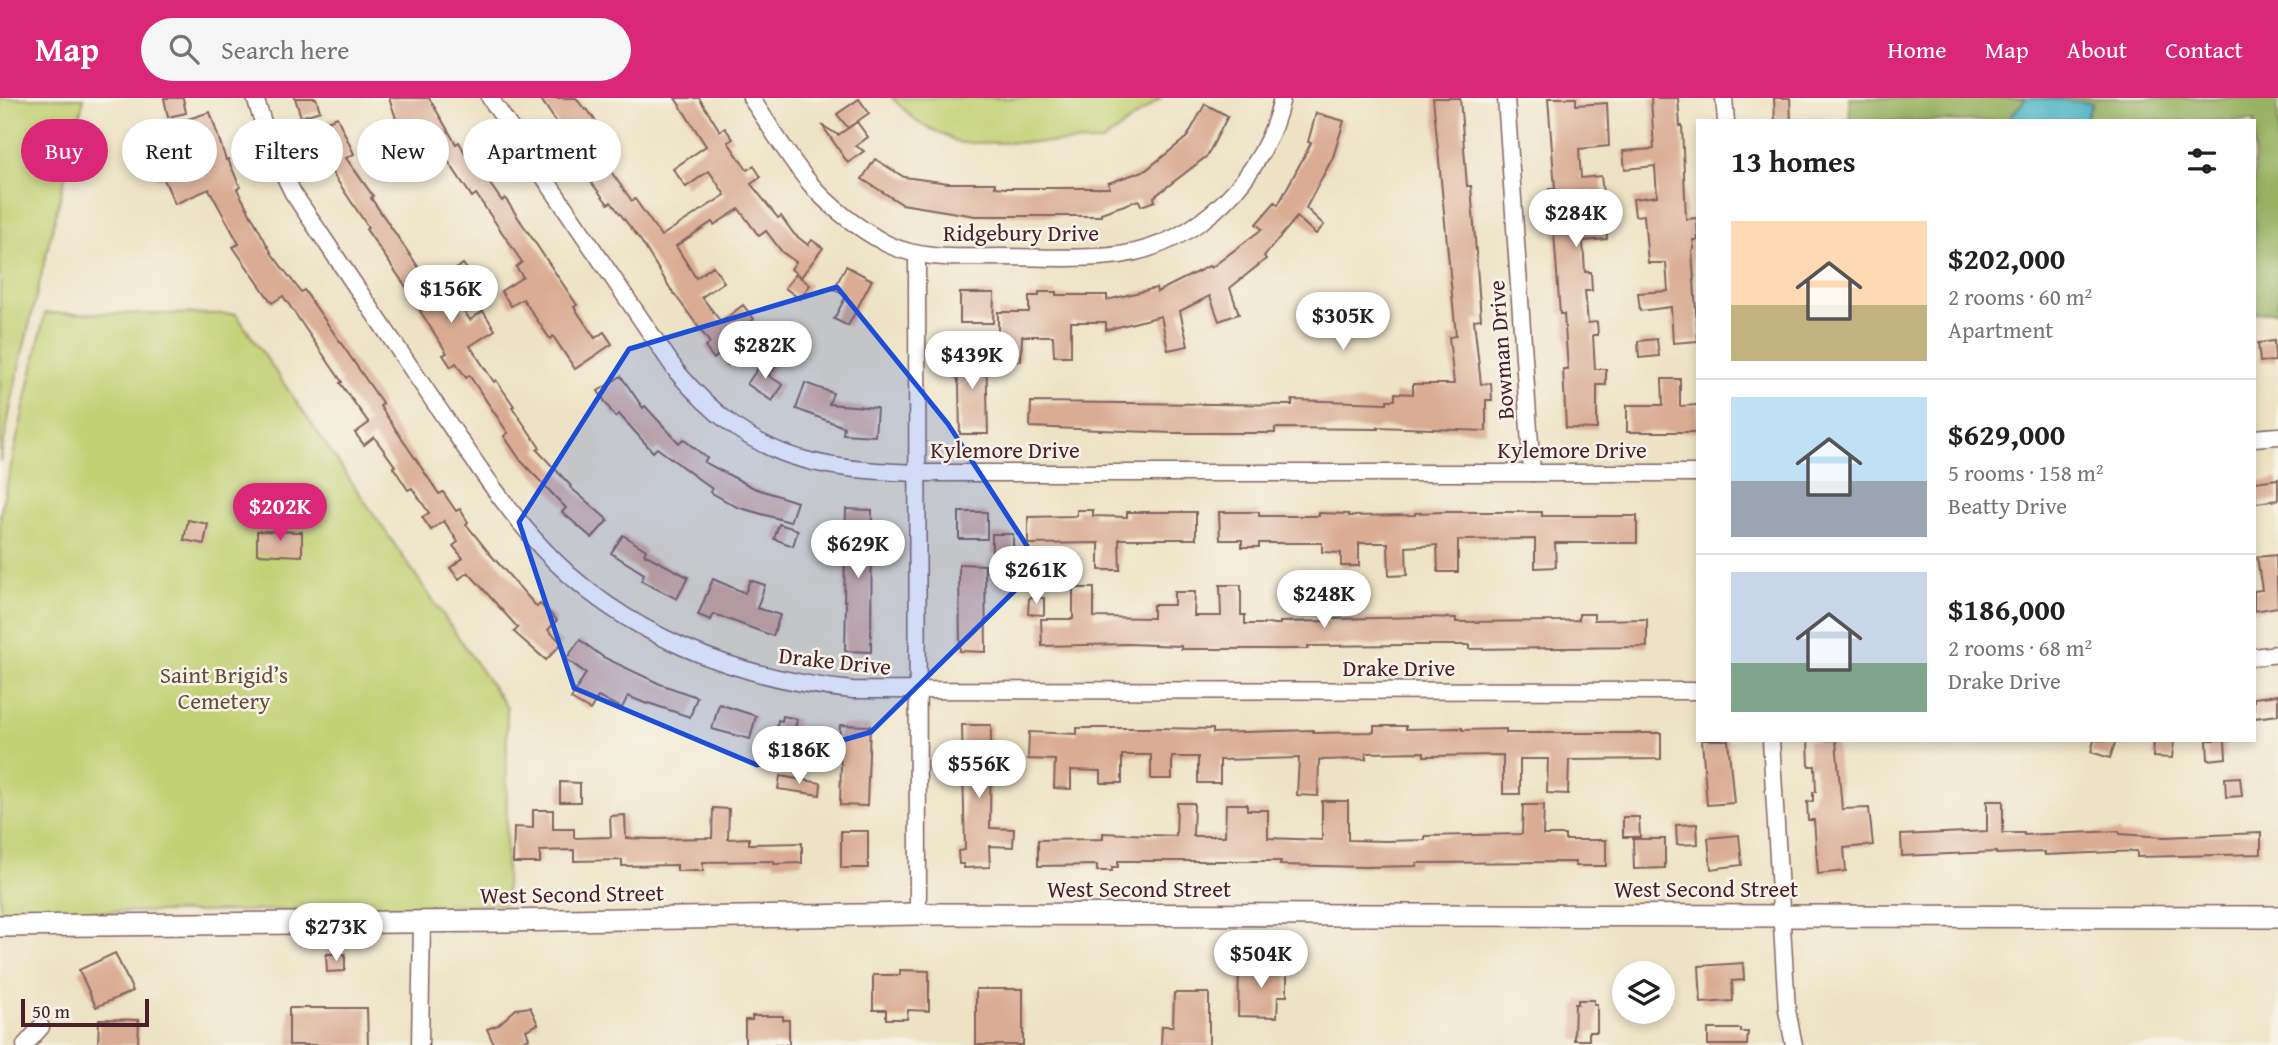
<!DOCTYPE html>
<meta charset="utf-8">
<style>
:root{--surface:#fff;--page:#f6f6f6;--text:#202124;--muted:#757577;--line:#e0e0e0;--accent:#db2777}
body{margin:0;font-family:"Gentium Book Plus",serif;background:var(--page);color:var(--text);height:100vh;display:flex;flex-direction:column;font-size:26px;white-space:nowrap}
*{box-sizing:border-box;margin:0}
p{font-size:23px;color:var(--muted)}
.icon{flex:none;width:38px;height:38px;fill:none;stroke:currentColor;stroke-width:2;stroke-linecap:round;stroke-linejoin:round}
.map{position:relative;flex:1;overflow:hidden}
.details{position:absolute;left:1696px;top:21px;width:560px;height:623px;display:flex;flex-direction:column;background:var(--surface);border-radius:0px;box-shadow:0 4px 10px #0003}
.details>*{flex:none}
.top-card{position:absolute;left:21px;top:21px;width:665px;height:63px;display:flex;gap:14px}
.controls{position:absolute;left:1612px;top:863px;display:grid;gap:14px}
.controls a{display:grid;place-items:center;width:63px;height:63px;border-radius:50%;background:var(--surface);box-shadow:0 4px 10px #0003;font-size:35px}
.scale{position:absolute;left:21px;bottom:18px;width:128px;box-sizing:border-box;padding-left:7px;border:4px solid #4a1f2b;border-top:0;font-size:19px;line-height:24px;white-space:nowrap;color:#4a1f2b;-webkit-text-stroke:5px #f7f3e8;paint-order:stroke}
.price{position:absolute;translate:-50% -60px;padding:0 16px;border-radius:24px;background:#fff;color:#222;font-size:23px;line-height:46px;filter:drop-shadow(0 2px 4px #0008)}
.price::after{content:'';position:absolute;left:50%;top:42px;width:21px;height:16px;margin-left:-10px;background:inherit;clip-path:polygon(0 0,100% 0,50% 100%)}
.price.active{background:var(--accent);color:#fff}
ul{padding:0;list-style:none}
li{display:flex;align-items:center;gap:21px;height:175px;padding:0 35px}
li+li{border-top:2px solid var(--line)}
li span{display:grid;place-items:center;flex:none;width:196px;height:140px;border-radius:0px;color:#555}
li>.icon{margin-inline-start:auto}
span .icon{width:84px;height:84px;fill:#fffc;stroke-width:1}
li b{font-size:30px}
h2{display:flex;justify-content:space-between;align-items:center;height:84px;padding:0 35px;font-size:30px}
.chip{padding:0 24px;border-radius:32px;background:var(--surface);box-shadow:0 4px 10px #0003;font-size:24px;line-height:63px}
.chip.active{background:var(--accent);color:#fff}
header{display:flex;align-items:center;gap:42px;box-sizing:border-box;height:98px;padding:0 35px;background:var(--accent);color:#fff}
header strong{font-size:33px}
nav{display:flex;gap:38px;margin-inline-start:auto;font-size:24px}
.search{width:490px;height:63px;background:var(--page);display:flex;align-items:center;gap:18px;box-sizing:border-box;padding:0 24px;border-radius:38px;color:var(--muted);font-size:26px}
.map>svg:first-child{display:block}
</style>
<header>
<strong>Map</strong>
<div class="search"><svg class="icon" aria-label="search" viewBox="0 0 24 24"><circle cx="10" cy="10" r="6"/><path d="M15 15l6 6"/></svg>Search here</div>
<nav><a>Home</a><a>Map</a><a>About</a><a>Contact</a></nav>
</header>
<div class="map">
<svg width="2278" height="947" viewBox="0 0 2278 947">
<rect width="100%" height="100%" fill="#f7f3e8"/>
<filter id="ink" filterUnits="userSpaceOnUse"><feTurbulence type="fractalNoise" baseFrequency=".0143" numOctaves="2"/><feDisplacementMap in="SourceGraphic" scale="14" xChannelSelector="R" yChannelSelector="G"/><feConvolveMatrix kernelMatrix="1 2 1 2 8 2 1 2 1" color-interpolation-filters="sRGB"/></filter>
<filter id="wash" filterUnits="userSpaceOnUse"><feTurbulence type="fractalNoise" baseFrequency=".00686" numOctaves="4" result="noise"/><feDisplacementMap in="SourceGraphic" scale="28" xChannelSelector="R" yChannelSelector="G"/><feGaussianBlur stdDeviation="1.57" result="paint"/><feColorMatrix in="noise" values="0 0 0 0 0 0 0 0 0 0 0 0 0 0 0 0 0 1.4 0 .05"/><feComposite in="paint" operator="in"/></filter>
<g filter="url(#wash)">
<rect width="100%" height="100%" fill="#ede3c4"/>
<g fill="#c1d072" stroke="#86784e" stroke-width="2">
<path d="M0,0H84L16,282L0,364Z"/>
<path d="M892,0H1161L1102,44L960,45L917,24Z"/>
<path d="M45,215L236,216L507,610L506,806L199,814L0,813V417Z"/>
</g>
<g fill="#98b264" stroke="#716848" stroke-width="2">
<path d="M1849,0H2026L2007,23H1850Z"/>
<path d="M2030,0H2278V213L2254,215V23H2085L2092,6Z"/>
</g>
<path fill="#48b4c4" stroke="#496a78" stroke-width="2" d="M2026,0H2030L2092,5L2085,23H2007Z"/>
<g id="blocks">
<g fill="#daac93">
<path d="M164,0H183L186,15L168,19Z"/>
<path d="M295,0H316L320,13L301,19Z"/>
<path d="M389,0H429L456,46L459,44L470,64L473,62L502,103L505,100L577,207L574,209L595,240L604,234L612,246L575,271L553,238L550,241L523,201L511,208L501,193L523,179L516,169L522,164L476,96L472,99L442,54L435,58L416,25L400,32Z"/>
<path d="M540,0H576L585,12L587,11L599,28L590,34L601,49L596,53L632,103L635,101L661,138L725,97L709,73L686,89L673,71L706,48L675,0H699L720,33L725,30L733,41L728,44L747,72L754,68L761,79L751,86L778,120L781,118L794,136L808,147L812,142L823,150L801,179L791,171L796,164L782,154L766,133L759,138L739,111L714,127L712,124L676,148L696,180L713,168L724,184L702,199L721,224L743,207L754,221L732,238L745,254L728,267L719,256L714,261L705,249L710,245L670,190L641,143L611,104L608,106L591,84L595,81Z"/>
<path d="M1433,0H1460L1467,88H1471L1481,221L1474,222L1481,286L1491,285L1492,302H1486V333L1378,329V331L1275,330V335H1173L1030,329L1031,304L1292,307V302L1387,305V302H1395V295L1413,296V286H1454L1449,239L1456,238Z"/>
<path d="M1548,0H1576V7L1607,5L1609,48L1579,51L1581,80L1601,78L1603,96L1579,98L1581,126L1606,124L1607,141L1583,143L1585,174H1591L1592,193H1585L1588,225L1597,224L1598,237H1593L1595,271H1606V287H1597V331L1566,330L1563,271H1568L1564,216H1560L1553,121H1551L1549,91H1555Z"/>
<path d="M1651,0H1678L1680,28H1682L1686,121L1697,120L1698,142H1693L1694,151L1692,152L1698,243L1673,245L1671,209L1640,213L1638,195L1668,193L1666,165H1648L1644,117L1635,118L1633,101L1657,98L1655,68L1625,71L1623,53L1654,51Z"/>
<path d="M1774,0H1790L1791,23H1775Z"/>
<path d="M859,1L869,15L848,30L837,16Z"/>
<path d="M1205,6L1228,18L1207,58L1154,99L1155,103L1141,108L1139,102L1101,115V118H975L902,106L862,81L875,61L904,79L948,85H995V89L1006,90H1110L1108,85L1146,72L1187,39Z"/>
<path d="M210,14L226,62L228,61L240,89L237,91L272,156L301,194L304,192L383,306L380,308L439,396L443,394L456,413L460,411L468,424L466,426L490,456L537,509L540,506L557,522L548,532L562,545L546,562L514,534L518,530L468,474L459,481L450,470L463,460L453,448L458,444L444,423L431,432L422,419L429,415L412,390L408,392L393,369L395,368L374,339L364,347L355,335L369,325L340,285L342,284L283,198L272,205L233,149L239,146L209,91L175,106L163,79L157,81L151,61L187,49L179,24Z"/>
<path d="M1316,15L1344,23L1333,59L1306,110L1324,127L1316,136L1297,119L1264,158L1266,161L1230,190L1239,216L1219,223L1210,198L1180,213L1188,248L1168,252L1161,218L1106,232V224H1071V258H1054L1053,238H1022L1021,263H998V214H1029V198H1039V194H1056V197H1107V202L1156,190L1157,194L1209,168L1211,170L1262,131L1256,126L1275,104L1278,107L1311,45L1308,44Z"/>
<path d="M337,19L354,56L346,60L373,98L371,100L432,189L463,166L476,183L455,199L470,222L483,213L495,232L470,248L494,284L496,282L514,308L512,309L540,350L537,352L571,388L570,389L608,422L592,440L562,414L566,410L521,363L504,338L508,335L469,277L466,280L456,265L451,269L443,257L447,255L420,213L422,212L366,131L368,129L325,64L318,67L313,54L319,51L317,47L328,42L320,26Z"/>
<path d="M857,24L868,39L856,48L864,53L848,65L822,27L838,37Z"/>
<path d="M846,168L872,182L848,228L834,221L846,198L834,191Z"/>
<path d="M796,176L810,187L800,201L785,190Z"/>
<path d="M960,195H994L993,225H960Z"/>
<path d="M1657,241L1659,258L1639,260L1638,243Z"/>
<path d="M2274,243L2275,263L2260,264L2258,245Z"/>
<path d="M959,251H986L988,336H960L959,288L957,279H954L953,260H959Z"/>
<path d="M765,260L776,268L769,278L783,287L772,303L747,286Z"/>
<path d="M621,278L643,310L645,308L679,345L683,341L707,360L704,364L754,390L797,404L790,424L737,409L710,394L712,391L657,350L653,354L619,316L615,319L598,293Z"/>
<path d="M1662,281H1680V308L1698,307V334H1627V307H1663Z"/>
<path d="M805,285L833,295L829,306L877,310L875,338L843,336L844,329L796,311Z"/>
<path d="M2278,381V402L2256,405L2254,384Z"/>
<path d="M846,411L872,412L871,554L845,553L846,503H844Z"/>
<path d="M1077,412H1093V418L1127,419V414H1196V441H1119L1120,472H1099V445L1028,446V419L1077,418Z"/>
<rect x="959" y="414" width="28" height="27"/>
<path d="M1219,414H1259V418H1319V415L1349,416V418L1415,417V415L1445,414H1542V418H1637V445H1555L1556,469L1535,470V441L1458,442V474H1438L1437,447L1406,449L1407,477L1389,478L1388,445H1359V468H1341V455L1322,454V445H1259V449H1242V442H1220Z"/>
<path d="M188,422L208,426L204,446L184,442Z"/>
<path d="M779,426L798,432L793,448L774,441Z"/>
<path d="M257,433L302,434V458L257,456Z"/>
<rect x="992" y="436" width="21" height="20"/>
<path d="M623,437L646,452L644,456L688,479L677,501L641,483L644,476L611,455Z"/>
<path d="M2276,457L2278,509L2254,513V493L2262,492L2257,459Z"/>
<path d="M959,466L985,467L986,554L960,553Z"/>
<path d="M713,481L745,495L750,482L765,487L757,510L780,517L773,538L714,516L711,522L698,517Z"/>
<path d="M1220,487H1241V517H1245V526H1280V524L1331,523V521L1423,519L1456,520V524L1559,523L1579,522V516H1594V522L1647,521V549L1469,551V547H1406L1308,548V551H1181V548L1128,546L1042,548L1041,521H1073V490H1094V519L1153,520V507H1174V494H1195L1194,518H1221Z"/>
<path d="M1029,500H1044V517L1028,516Z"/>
<path d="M580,542L603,559L660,586L697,599L690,619L648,605L647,606L628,598L622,610L598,599L590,612L571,601L586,575L566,561Z"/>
<path d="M2278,597V617L2254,620V600Z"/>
<path d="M719,606L756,618L750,641L712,631Z"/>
<path d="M783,618L797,621L790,660L772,655L778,622L782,623Z"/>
<path d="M840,627L870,628L867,708L840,707L841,666L840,661H832L833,643H839Z"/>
<path d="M962,627H991L990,730L1014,731L1013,749L989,748L990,769L964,770V766H959L958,753L965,752Z"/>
<path d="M1374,628H1406V631L1462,630V632L1506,631V635H1661V661L1569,662L1568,696L1547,695L1548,661H1520V696H1503V657L1424,658V654L1366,655V661L1319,662L1318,698L1297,697L1299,660L1220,662V685H1198V659H1172V681H1151V657H1122V685H1101V673L1071,672V691L1054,690L1055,662L1028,661L1029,634L1077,636V630H1157L1213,631V635L1313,632V635L1374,634Z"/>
<path d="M1702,642H1728L1734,705L1707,707Z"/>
<path d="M1808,642H1836L1842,711L1869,710L1873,747L1844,750L1846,773L1818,776L1814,722H1808L1807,704L1813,703V694H1816L1815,668H1809Z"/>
<path d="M2094,642H2116L2110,660L2091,654Z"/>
<path d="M2154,642H2174L2172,660L2153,659Z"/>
<path d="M2207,642H2225L2226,660L2208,662Z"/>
<path d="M780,678L821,685L820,697L778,691Z"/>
<path d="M2240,679L2242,698L2226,699L2225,680Z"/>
<path d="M560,684L580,685V704H560Z"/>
<path d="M1322,703H1348V742L1385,743L1425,742V738L1522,736L1523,707H1544L1543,737H1565V742H1606V768H1575V764L1417,765V768L1365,769L1280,767L1281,763H1118V769H1112V773H1097V767L1038,768V742L1103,741V735L1176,738L1177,705H1194L1193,738H1225L1226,706H1247V712H1268V740L1322,742Z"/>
<path d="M1987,703H2003V735H2024V737L2119,733L2120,736L2164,739L2261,735V756L2137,759V753L2045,757V754L1996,756V754L1902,758L1901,737L1987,733Z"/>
<path d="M713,710L729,711L728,741L749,740V746L802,745V765L774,766V763L703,764V773H677V767L622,768V762L574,763V752L540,753V765H513L514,729L533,730V712H553V731H574V740L611,739L610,718L625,717L626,740L653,741L712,740Z"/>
<path d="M1623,719H1639L1640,739H1623Z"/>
<path d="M1697,726L1698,746L1677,747L1676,727Z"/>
<rect x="841" y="733" width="27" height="37"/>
<path d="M1739,737L1742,767L1711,771L1708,740Z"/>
<path d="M1633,741H1665V770L1634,771Z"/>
<path d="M115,855L133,893L96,909L79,872Z"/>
<path d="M326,856H345V873L327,874Z"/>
<path d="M1743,865L1744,882L1732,883L1733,903L1701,905L1699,868Z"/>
<path d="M1239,867H1287V898H1278L1277,919L1238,918Z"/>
<path d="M900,872L929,873V913L908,912L907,921H886V912H873V877H900Z"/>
<rect x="976" y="891" width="47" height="56"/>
<path d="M1174,895H1209V947H1161L1162,928H1173Z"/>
<path d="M1578,902H1594V906H1597V934H1589V942H1574L1575,906H1578Z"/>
<path d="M530,909L538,926L526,932L529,940L521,944L523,947H494L487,931L498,927L516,911Z"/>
<path d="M289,910H367L368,947H289Z"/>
<path d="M752,918H783V922H789V947H745V922H752Z"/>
<path d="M99,921L139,922L138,947H98Z"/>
<path d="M1708,931H1741V934H1748L1747,947H1708Z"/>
</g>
</g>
</g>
<g filter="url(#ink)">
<use href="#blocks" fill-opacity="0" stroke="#836461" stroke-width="2"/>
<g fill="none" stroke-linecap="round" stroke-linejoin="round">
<defs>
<g id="street">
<path d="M255,0L274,57L293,95C339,164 386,233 432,301C467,352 500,404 542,450C622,537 738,581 853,592L1698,593"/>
<path d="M490,0L677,274C751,360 808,371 918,375H1698"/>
<path d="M751,0C770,28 787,57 808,83C828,108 859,131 887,146C922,163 965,159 1003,159C1041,159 1082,162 1120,157C1200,145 1265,78 1282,0"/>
<path d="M1506,0L1532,375"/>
<path d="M1724,0L1726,23"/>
<path d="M917,157L918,816"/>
<path d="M2254,340L2278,338"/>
<path d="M2254,559L2278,556"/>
<path d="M1771,642L1787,912L1794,947"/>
<path d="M25,947L41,929"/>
<path d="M420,947L422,823"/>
</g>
<path id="secondary" d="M0,828L502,823L918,816L2278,819"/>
</defs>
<use href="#street" stroke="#836461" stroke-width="19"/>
<use href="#secondary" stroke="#836461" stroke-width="24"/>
<use href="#street" stroke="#fff" stroke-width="16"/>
<use href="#secondary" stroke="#fff" stroke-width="21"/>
</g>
</g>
<path fill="#1d4ed8" fill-opacity="0.2" stroke="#1d4ed8" stroke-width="5" stroke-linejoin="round" d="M837,189L948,326L1040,468L871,634L757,667L574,590L519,424L629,251Z"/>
<g text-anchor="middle" stroke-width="5" stroke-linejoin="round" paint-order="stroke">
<g font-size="23" fill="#4a1f2b" stroke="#f7f3e8">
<text x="1021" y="143">Ridgebury Drive</text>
<text transform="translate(1501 252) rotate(-94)" y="8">Bowman Drive</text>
<text x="1005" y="360">Kylemore Drive</text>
<text x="1572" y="360">Kylemore Drive</text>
<text transform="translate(835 563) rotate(6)" y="8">Drake Drive</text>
<text x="1399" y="578">Drake Drive</text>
<text x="1139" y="799">West Second Street</text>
<text x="1706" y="799">West Second Street</text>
<text transform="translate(572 796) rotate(-1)" y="8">West Second Street</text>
</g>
<g font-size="23" fill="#684b3d" stroke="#f7f3e8">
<text x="224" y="585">Saint Brigid’s<tspan x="224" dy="26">Cemetery</tspan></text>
</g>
</g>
</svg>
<div class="controls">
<a><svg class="icon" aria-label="layers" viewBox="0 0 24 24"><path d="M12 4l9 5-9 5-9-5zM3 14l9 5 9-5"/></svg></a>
</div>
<div class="scale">50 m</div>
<b class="price" style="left:1576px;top:151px">$284K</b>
<b class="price" style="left:451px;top:227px">$156K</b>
<b class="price" style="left:1343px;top:254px">$305K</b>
<b class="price" style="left:765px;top:283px">$282K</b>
<b class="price" style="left:972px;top:293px">$439K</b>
<b class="price active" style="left:280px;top:445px">$202K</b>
<b class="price" style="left:858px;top:482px">$629K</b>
<b class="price" style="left:1036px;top:508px">$261K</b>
<b class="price" style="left:1324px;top:532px">$248K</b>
<b class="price" style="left:799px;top:688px">$186K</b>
<b class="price" style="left:979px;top:702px">$556K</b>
<b class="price" style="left:336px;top:865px">$273K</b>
<b class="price" style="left:1261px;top:892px">$504K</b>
<div class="top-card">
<a class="chip active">Buy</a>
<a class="chip">Rent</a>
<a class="chip">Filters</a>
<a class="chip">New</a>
<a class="chip">Apartment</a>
</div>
<section class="details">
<h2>13 homes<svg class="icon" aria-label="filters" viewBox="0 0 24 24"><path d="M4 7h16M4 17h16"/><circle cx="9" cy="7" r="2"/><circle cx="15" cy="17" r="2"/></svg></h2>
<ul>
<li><span style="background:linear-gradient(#ffd9b3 60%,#c2b280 0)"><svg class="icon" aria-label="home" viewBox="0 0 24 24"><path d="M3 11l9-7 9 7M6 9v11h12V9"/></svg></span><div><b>$202,000</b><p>2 rooms · 60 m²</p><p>Apartment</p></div></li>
<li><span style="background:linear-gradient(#bfe0f5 60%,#9aa5b1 0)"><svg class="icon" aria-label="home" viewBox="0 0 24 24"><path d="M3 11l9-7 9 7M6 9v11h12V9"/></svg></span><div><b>$629,000</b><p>5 rooms · 158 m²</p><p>Beatty Drive</p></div></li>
<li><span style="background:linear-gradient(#c9d6e8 65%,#7fa58c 0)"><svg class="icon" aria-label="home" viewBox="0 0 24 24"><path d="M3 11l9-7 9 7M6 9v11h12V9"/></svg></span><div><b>$186,000</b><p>2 rooms · 68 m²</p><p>Drake Drive</p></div></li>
</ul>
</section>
</div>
